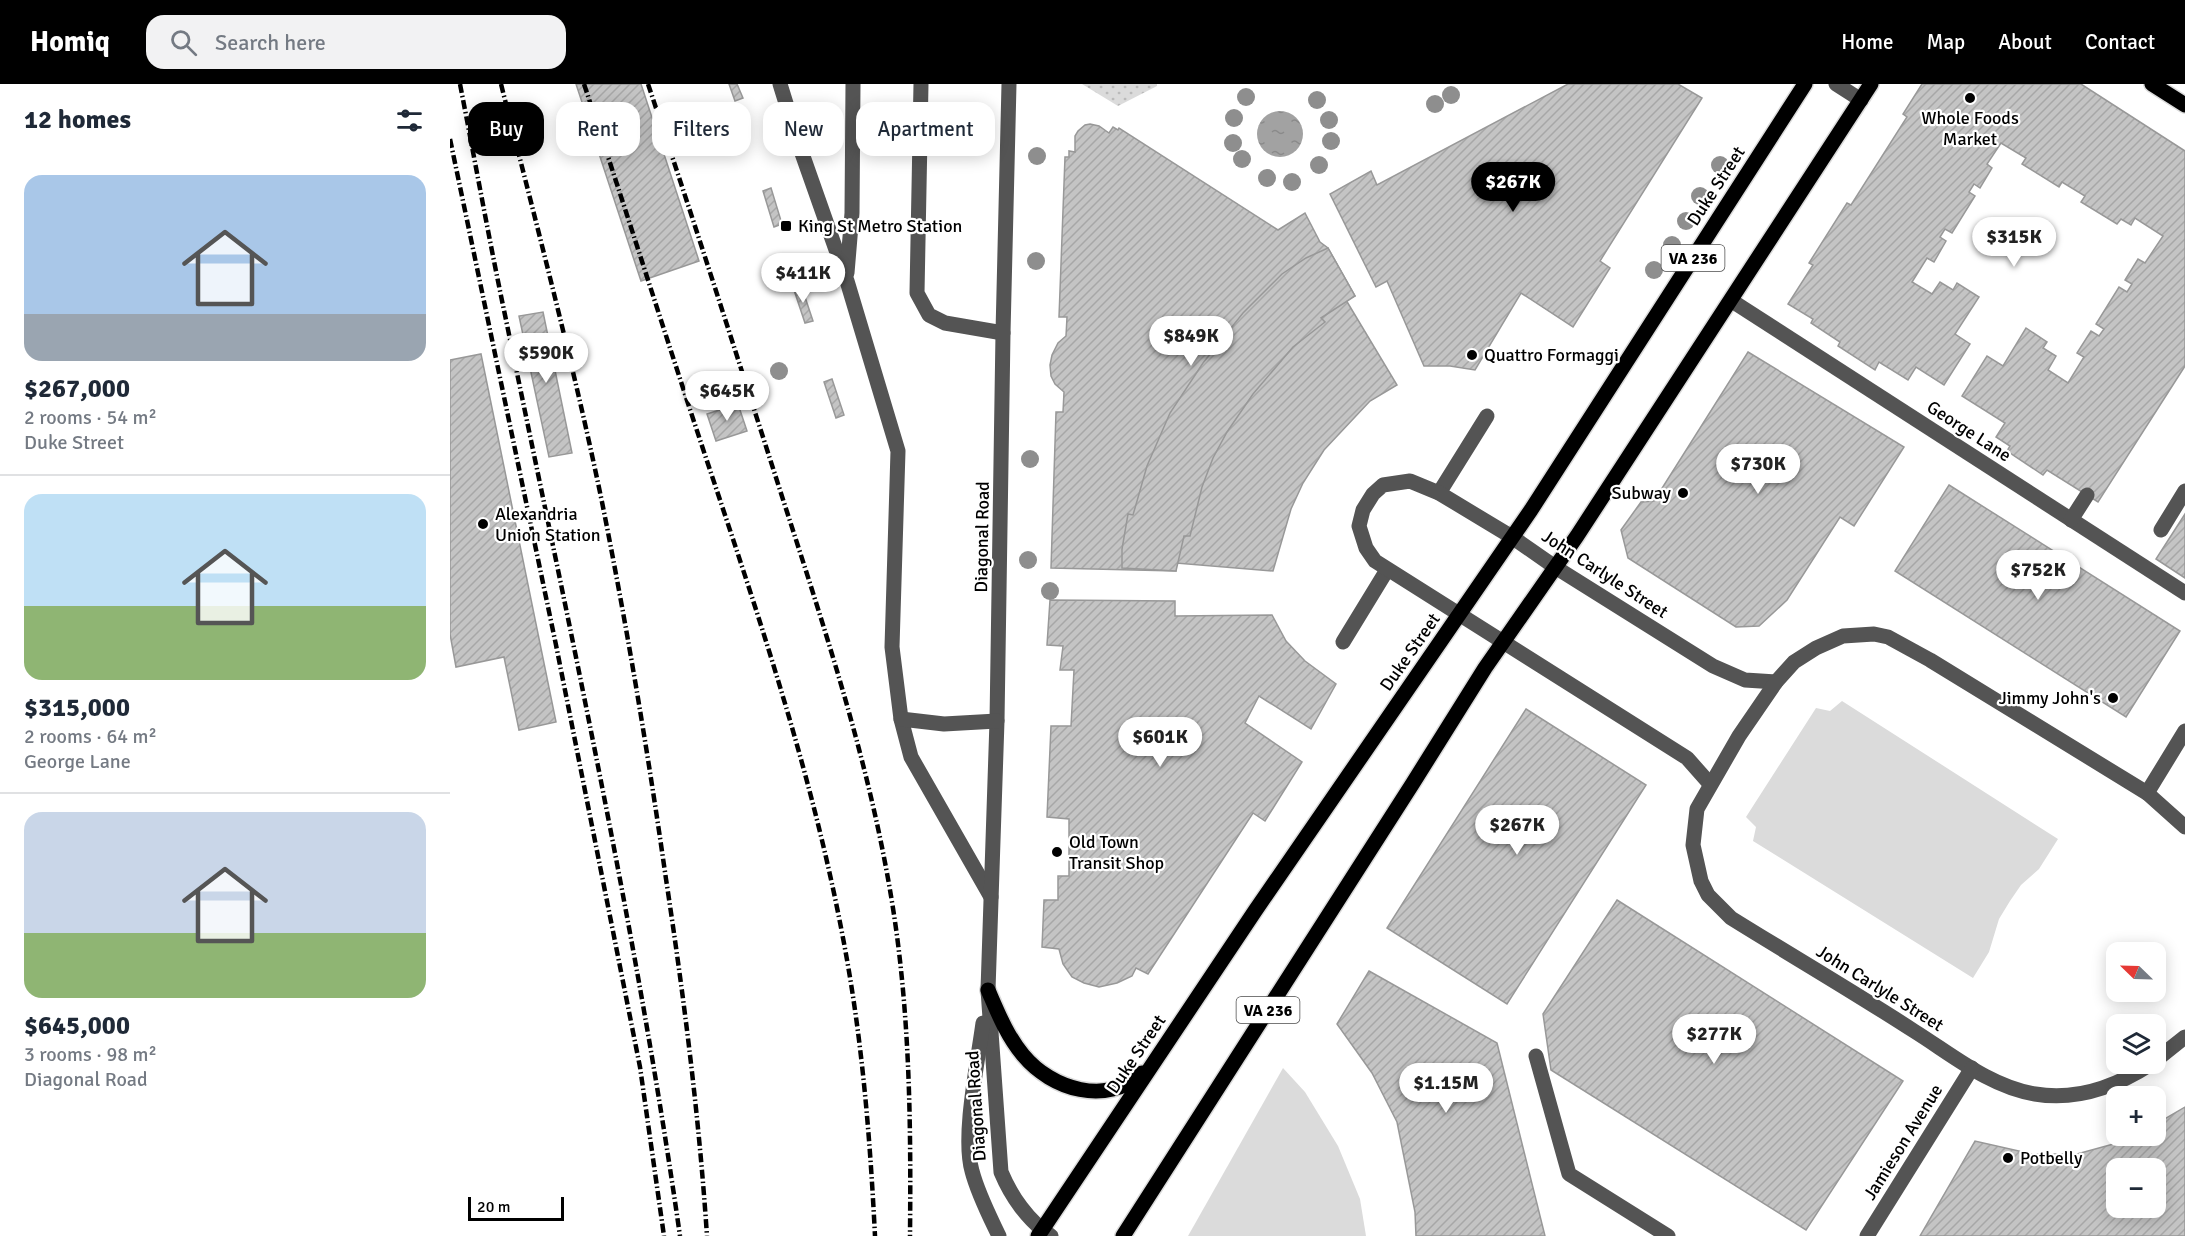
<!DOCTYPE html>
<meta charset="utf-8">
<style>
:root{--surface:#fff;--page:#f2f2f3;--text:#1f2937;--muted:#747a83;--line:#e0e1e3;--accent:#000}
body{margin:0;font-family:Signika,sans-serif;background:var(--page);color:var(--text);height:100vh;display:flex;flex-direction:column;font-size:22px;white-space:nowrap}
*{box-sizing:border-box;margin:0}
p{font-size:20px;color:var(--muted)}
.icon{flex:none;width:33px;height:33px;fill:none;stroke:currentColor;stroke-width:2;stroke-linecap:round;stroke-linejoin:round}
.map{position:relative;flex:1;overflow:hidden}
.sheet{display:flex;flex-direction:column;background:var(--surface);width:450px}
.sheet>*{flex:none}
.top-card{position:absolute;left:18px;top:18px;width:570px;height:54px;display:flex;gap:12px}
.needle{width:39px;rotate:293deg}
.fabs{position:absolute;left:1656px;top:858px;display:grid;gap:12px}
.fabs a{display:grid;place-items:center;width:60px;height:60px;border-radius:12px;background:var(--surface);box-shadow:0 3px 15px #0003;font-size:30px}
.scale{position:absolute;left:18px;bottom:15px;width:96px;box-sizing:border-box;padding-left:6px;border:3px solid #000;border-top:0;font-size:16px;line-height:21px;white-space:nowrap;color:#000;-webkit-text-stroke:4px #fff;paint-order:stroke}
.price{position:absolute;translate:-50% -51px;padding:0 14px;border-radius:21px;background:#fff;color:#222;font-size:20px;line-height:39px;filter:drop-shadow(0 2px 3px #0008)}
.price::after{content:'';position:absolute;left:50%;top:36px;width:18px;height:14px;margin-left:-9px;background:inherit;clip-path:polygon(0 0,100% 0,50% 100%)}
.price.active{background:var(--accent);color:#fff}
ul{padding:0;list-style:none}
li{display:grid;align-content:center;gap:12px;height:318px;padding:0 24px}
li+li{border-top:2px solid var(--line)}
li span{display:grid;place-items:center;height:186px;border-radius:18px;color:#555}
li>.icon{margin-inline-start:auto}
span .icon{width:108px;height:108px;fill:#fffc;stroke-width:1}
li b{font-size:26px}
h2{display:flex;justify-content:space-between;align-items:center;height:72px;padding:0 24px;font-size:26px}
.pill{padding:0 21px;border-radius:18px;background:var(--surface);box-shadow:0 3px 15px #0003;font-size:21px;line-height:54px}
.pill.active{background:var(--accent);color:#fff}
header{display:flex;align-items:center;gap:36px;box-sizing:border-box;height:84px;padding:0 30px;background:var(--accent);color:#fff}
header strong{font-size:28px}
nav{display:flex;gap:33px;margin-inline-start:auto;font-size:21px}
.search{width:420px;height:54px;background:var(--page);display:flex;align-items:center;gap:15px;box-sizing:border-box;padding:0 21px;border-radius:18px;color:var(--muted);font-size:22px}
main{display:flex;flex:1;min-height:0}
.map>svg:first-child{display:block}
</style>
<header>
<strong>Homiq</strong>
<div class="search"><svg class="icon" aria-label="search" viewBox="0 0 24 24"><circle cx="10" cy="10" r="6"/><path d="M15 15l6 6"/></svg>Search here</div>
<nav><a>Home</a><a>Map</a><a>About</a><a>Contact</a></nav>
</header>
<main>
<section class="sheet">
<h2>12 homes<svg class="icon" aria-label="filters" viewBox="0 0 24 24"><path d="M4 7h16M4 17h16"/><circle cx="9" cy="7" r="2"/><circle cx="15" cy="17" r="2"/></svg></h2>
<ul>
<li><span style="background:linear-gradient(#a9c7e8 75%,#9aa5b1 0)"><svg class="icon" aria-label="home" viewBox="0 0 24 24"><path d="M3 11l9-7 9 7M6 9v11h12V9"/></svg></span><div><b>$267,000</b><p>2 rooms · 54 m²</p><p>Duke Street</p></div></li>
<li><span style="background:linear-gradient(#bfe0f5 60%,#8fb573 0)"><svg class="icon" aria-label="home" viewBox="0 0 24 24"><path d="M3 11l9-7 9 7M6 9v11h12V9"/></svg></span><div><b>$315,000</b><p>2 rooms · 64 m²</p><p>George Lane</p></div></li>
<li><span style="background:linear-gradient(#c9d6e8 65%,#8fb573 0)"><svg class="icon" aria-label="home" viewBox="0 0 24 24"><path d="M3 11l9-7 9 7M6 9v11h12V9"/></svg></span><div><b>$645,000</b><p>3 rooms · 98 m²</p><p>Diagonal Road</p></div></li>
</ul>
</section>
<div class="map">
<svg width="1735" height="1152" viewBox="0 0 1735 1152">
<defs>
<pattern id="park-dots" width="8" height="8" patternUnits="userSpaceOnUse" patternTransform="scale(1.5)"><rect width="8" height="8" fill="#dbdbdb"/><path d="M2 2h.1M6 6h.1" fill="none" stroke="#bababa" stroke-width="1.8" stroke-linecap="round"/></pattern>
<pattern id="water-ripples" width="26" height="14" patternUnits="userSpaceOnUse" patternTransform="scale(1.5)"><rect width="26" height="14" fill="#a2a2a2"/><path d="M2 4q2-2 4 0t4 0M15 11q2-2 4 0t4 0" fill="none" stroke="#8a8a8a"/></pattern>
<pattern id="building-hatch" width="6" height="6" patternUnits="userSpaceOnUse" patternTransform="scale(1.5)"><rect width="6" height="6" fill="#c4c4c4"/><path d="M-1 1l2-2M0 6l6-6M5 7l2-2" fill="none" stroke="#a7a7a7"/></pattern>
</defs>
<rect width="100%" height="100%" fill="#fff"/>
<g fill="#dbdbdb">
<path d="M1392,617L1608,755L1589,785L1571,801L1560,817L1549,835L1539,868L1523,894L1303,757L1306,743L1296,733L1366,624L1380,627Z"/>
<path d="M833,984L855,1008L888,1062L910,1115L916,1152H738Z"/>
</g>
<path fill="url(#park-dots)" d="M632,0H707V2L668,22Z"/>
<circle fill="url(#water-ripples)" cx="830" cy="50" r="23"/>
<g fill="url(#building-hatch)" stroke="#989898" stroke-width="1.5" fill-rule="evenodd">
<path d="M126,0H191L249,177L191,197Z"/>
<path d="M279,0H287L293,14L285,17Z"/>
<path d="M1118,0H1228L1252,14L1150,177L1160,184L1123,243L1071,209L1025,286L1000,282H974L937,197L926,203L880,110L921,87L927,101Z"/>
<path d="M1472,0H1631L1735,67V282L1648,418L1597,386L1593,391L1557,367L1560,362L1546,353L1555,339L1512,312L1537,272L1553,282L1576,244L1597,258L1593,264L1606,272L1598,286L1618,299L1634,273L1627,269L1641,247L1649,252L1654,245L1646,240L1669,203L1677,208L1682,200L1675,196L1688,175L1695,179L1713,152L1685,134L1681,141L1671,135L1667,140L1631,118L1635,112L1612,98L1609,103L1572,80L1576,74L1551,59L1537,80L1542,84L1530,104L1524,100L1519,108L1525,112L1502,149L1495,145L1490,153L1496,157L1484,178L1477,174L1462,198L1482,210L1490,198L1503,206L1507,199L1529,213L1505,250L1520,260L1494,301L1466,283L1458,296L1429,278L1425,286L1388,262L1390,258L1361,239L1363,235L1338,220L1363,181L1359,179L1397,119L1401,121L1457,33L1453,30Z"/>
<path d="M640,40L649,42L659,49L663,43L668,46L669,44L828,146L855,129L870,158L878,164L905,212L896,216L947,301L920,317L874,366L853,399L841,425L823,487L726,479V487L601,484L606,328H613L614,308L605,300L601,292L600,281L602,271L608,259L616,252L617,233H609L615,73H619V67L625,68V52L628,47L635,41Z"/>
<path d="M321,104L332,140L324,143L313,107Z"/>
<path d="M878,164L905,212L871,234L875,238L843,263L803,310L777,348L763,374L752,403L740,452H734L726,487L672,484V465L678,430L683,431L697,382L720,329L753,279L793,229L832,190L856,174Z"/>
<path d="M351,201L363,237L355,239L343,203Z"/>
<path d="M93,228L122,369L99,373L69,232Z"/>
<path d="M1298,268L1454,363L1404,442L1390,433L1337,516L1309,542L1286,543L1178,474L1171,446L1191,418L1204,417Z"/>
<path d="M31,270L106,638L69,646L54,573L6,583L0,550V276Z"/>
<path d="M382,295L394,331L386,334L374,298Z"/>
<path d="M288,320L297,347L266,357L257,330Z"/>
<path d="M1499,401L1730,547L1676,633L1445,487Z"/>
<path d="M1735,430V494L1706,475Z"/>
<path d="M600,516L725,517V532L822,531L836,557L855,577L886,600L861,645L809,612L795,639L852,678L815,737L803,729L698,890L686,884L682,892L667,899L649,903L634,899L622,893L613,880L609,865L592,863L594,816H608V792H619V735L597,733L601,642H621L624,586H610L613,562L597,561Z"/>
<path d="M1076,625L1196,701L1057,920L937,844Z"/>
<path d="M1167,816L1453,997L1356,1146L1101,986L1093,930Z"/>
<path d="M919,887L1047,959L1095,1152H966L965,1128L947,1038L922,989L887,940Z"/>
<path d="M1735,1023V1152H1470L1525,1057L1582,1070H1627L1678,1056L1685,1052H1706V1040ZM1666,1084H1706V1124H1666Z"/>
</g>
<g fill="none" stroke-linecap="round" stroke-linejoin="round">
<defs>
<g id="major">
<path d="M1702,0L1735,21"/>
<path d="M538,906C548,929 557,952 573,971C602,1006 657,1022 692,989"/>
<path d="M588,1152L805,827L1081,426L1355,0"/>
<path d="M673,1152L963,699L1035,584L1127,452L1421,0"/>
</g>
</defs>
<use href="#major" stroke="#dbdbdb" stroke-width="18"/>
<g stroke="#545454" stroke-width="15">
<path d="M330,0L348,58L397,197L448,367L442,563L451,635L461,673L541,813"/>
<path d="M471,0L467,209L479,231L495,239L553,249"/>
<path d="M559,0L553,249L547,637L538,906L551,1088C561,1112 578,1137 601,1152"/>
<path d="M1386,0L1411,16"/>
<path d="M397,189L402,129L403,0"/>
<path d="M1282,217L1735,509"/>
<path d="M989,409L1037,332"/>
<path d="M1621,436L1637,411"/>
<path d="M1711,446L1735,407"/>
<path d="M893,558L937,486"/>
<path d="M451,635L494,640L547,637"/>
<path d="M1260,700L1237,674L925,477L916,464L909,442L913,426L923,410L933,401L960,397L989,409L1062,453L1105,483L1263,582L1295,596L1326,598"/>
<path d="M1697,709L1735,647"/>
<path d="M533,939C528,977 512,1052 522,1087C528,1110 539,1131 549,1152"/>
<path d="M1086,972L1119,1090L1218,1152"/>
<path d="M1706,976L1735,953"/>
<path d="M1701,980C1667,1002 1626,1017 1585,1010C1540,1003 1501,970 1464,947C1404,908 1342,872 1281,834L1258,811L1251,797L1243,761L1247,725L1289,652L1326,598L1344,578L1366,564L1393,552L1424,550L1438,553L1480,576L1697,709L1735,743"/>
<path d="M1417,1152L1522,984"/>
</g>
<use href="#major" stroke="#000" stroke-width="15"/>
<g stroke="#000" stroke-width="4.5" stroke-dasharray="9 3 1.5 3" stroke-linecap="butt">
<path d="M10,0C25,77 39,155 55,231C118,537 186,843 230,1152"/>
<path d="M51,0C86,139 123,278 152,418C177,543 198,669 216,795C234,914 249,1032 257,1152"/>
<path d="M134,0C175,123 214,247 255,371C308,530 362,689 393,854C412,953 420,1052 425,1152"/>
<path d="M198,0C243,134 286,269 329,403C373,540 419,676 442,818C460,929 461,1040 460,1152"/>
<path d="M0,55L106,561L190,983L214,1152"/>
</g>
</g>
<g fill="#8e8e8e">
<circle cx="1001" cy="11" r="9"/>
<circle cx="796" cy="13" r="9"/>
<circle cx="867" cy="16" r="9"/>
<circle cx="985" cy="20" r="9"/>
<circle cx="784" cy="34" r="9"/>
<circle cx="879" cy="36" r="9"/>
<circle cx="881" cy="57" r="9"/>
<circle cx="783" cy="59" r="9"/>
<circle cx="587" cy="72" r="9"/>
<circle cx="792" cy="75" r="9"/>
<circle cx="869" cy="81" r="9"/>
<circle cx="1270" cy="81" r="9"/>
<circle cx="817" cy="94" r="9"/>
<circle cx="842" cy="98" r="9"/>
<circle cx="1250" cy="112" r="9"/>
<circle cx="1236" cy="137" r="9"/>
<circle cx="1222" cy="161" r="9"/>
<circle cx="586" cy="177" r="9"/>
<circle cx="1204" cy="186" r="9"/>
<circle cx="329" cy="287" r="9"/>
<circle cx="580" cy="375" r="9"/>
<circle cx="578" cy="476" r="9"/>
<circle cx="600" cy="507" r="9"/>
</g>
<g fill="#000" stroke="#fff" stroke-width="2">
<circle cx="1520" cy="14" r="6"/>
<rect x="330" y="136" width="12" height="12" rx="3"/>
<circle cx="1022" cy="271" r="6"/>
<circle cx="1233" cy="409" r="6"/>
<circle cx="33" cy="440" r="6"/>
<circle cx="1663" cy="614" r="6"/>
<circle cx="607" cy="768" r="6"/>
<circle cx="1558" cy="1074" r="6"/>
</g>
<g text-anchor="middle" stroke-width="4.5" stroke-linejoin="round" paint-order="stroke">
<g fill="#fff" stroke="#4c4c4c" stroke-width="1.5">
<rect x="1211.5" y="161" width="63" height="26" rx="4.5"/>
<rect x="786.5" y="913" width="63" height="26" rx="4.5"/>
</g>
<g font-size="16" font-weight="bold" fill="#000">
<text x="1243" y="180">VA 236</text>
<text x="818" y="932">VA 236</text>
</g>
<g font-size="18" fill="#000" stroke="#fff" text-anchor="start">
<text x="1520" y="40" text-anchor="middle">Whole Foods<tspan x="1520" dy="21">Market</tspan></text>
<text x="348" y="148">King St Metro Station</text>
<text x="1034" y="277">Quattro Formaggi</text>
<text x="1221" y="415" text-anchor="end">Subway</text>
<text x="45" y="436">Alexandria<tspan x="45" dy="21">Union Station</tspan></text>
<text x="1651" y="620" text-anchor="end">Jimmy John's</text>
<text x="619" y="764">Old Town<tspan x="619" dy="21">Transit Shop</tspan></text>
<text x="1570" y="1080">Potbelly</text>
</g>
<g font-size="18" fill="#000" stroke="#fff">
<text transform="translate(1266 102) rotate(-57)" y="6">Duke Street</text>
<text transform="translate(1519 347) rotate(33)" y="6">George Lane</text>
<text transform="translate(532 453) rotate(-89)" y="6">Diagonal Road</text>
<text transform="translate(1155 490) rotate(33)" y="6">John Carlyle Street</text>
<text transform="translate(960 568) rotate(-55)" y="6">Duke Street</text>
<text transform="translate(1430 904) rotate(32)" y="6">John Carlyle Street</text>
<text transform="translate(686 970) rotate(-56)" y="6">Duke Street</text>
<text transform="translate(526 1022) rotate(-94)" y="6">Diagonal Road</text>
<text transform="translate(1453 1058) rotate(-58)" y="6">Jamieson Avenue</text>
</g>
</g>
</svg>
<div class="fabs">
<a><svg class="needle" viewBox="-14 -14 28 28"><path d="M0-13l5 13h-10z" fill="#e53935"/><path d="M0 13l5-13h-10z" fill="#747a83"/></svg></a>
<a><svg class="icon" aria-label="layers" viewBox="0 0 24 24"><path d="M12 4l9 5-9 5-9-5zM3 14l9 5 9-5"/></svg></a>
<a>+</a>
<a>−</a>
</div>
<div class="scale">20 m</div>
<b class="price active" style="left:1063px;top:129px">$267K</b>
<b class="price" style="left:1564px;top:184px">$315K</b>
<b class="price" style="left:353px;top:220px">$411K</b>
<b class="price" style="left:741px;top:283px">$849K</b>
<b class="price" style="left:96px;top:300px">$590K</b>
<b class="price" style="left:277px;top:338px">$645K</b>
<b class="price" style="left:1308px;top:411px">$730K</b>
<b class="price" style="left:1588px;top:517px">$752K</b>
<b class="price" style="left:710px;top:684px">$601K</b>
<b class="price" style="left:1067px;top:772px">$267K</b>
<b class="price" style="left:1264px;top:981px">$277K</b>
<b class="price" style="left:996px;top:1030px">$1.15M</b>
<div class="top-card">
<a class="pill active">Buy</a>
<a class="pill">Rent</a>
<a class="pill">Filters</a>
<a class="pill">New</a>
<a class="pill">Apartment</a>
</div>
</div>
</main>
